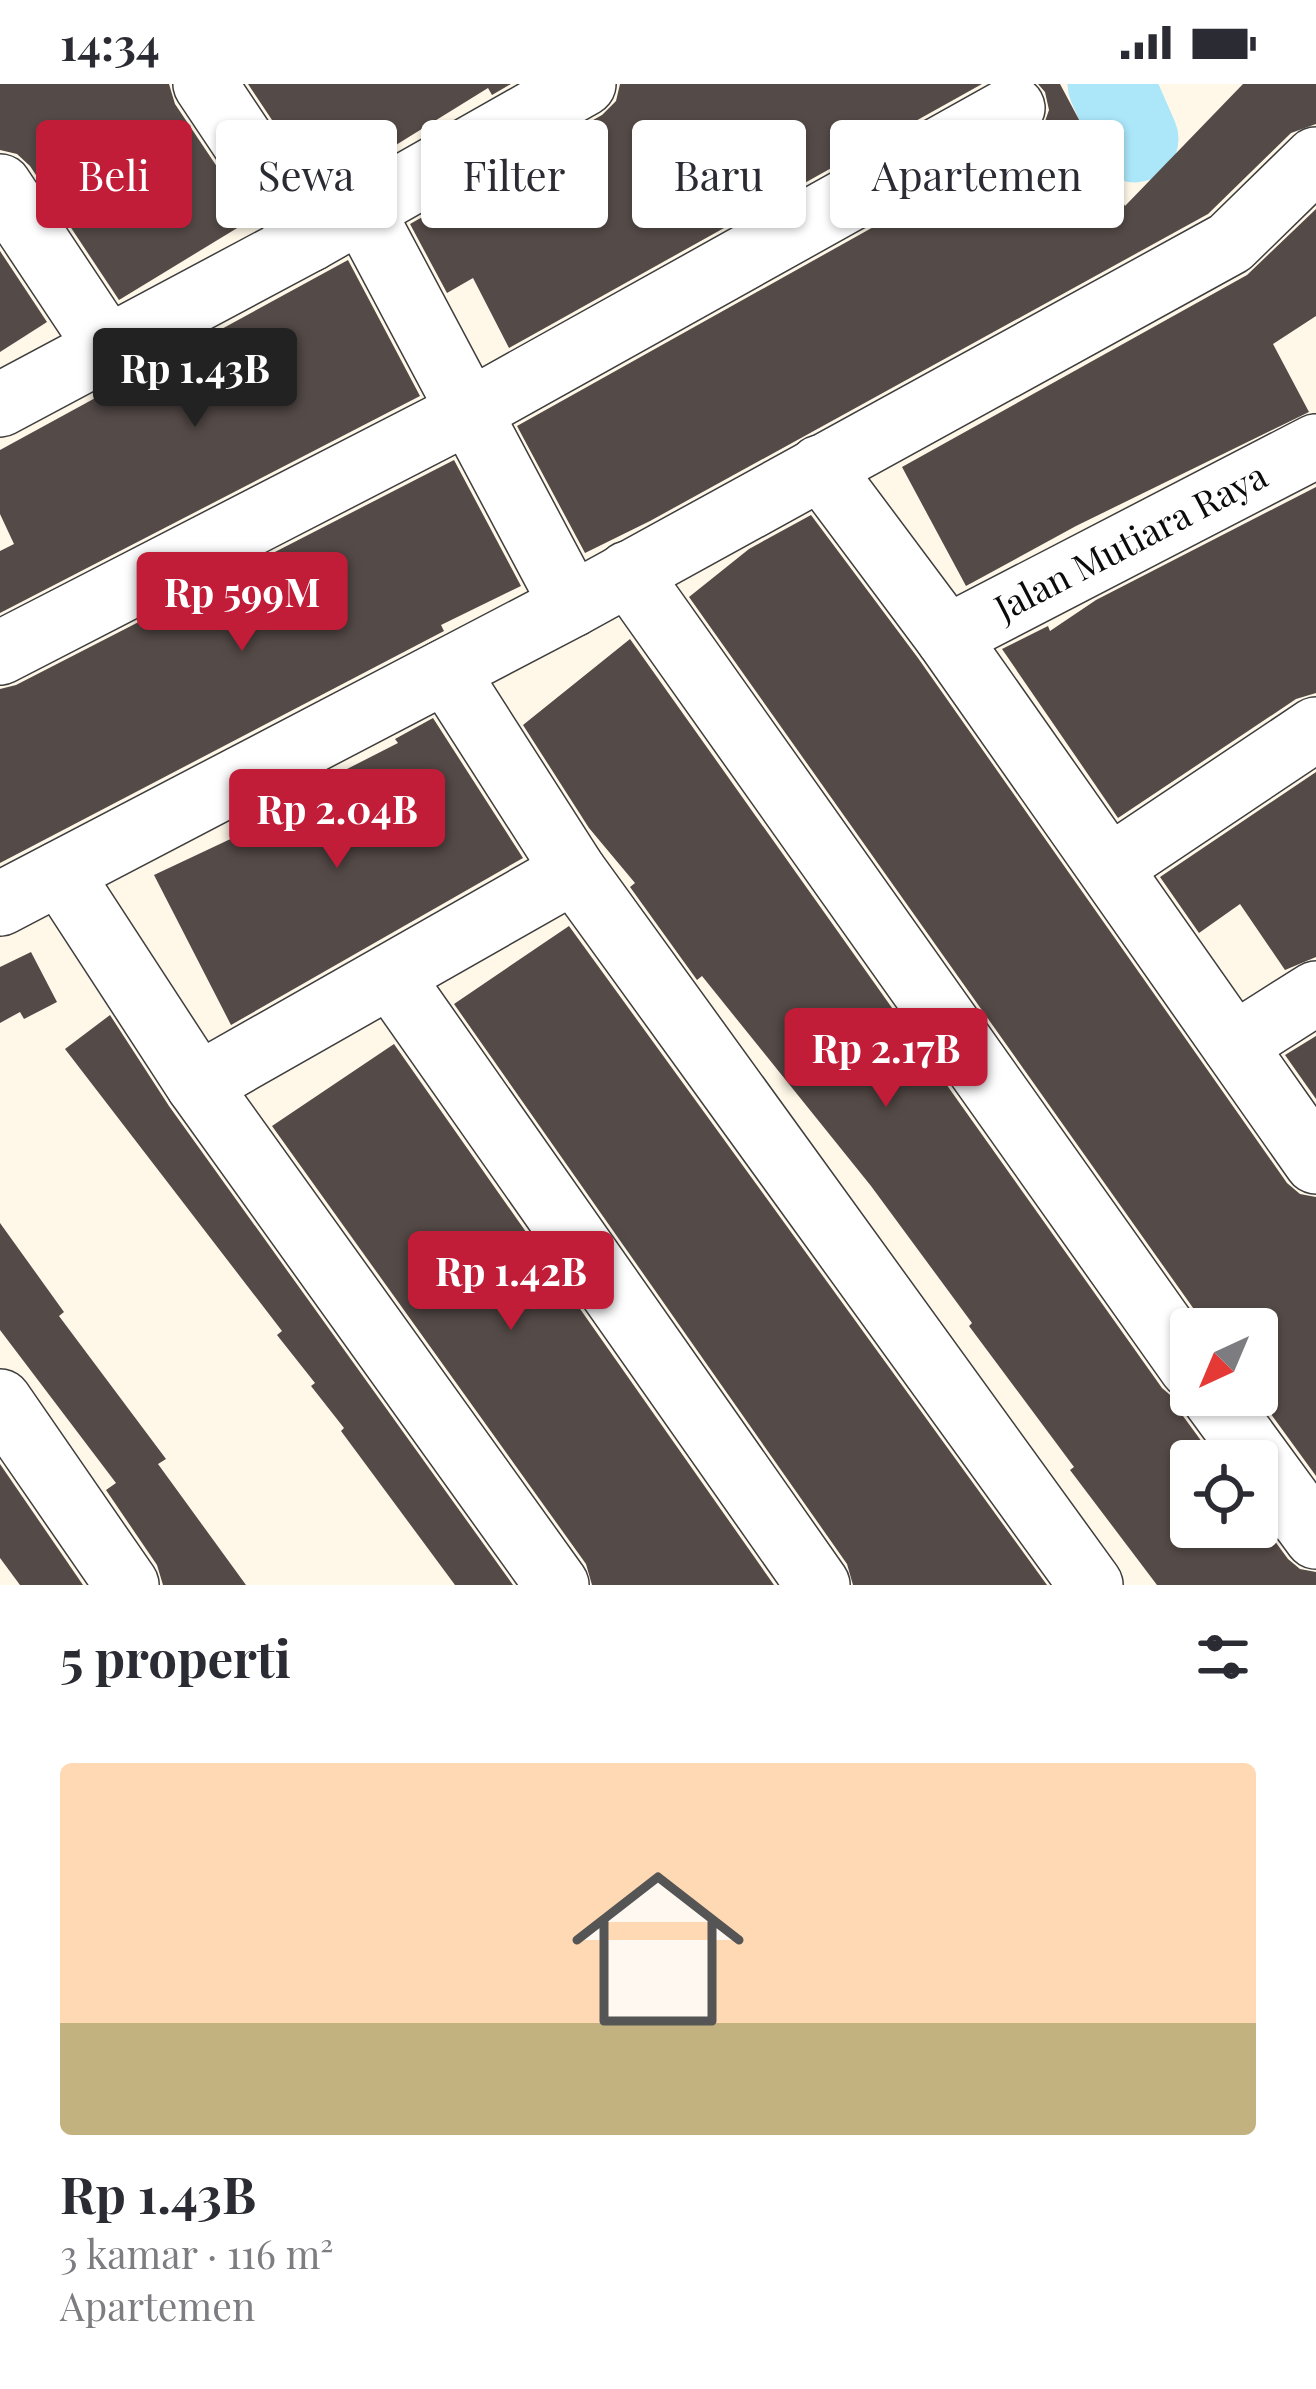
<!DOCTYPE html>
<html lang="id">
<meta charset="utf-8">
<style>
:root{--surface:#fff;--page:#f2f2f3;--text:#2b2b33;--muted:#7c7c81;--line:#e1e1e2;--accent:#c11d39}
body{margin:0;font-family:"Playfair Display",serif;background:var(--page);color:var(--text);height:100vh;display:flex;flex-direction:column;font-size:45px;white-space:nowrap}
*{box-sizing:border-box;margin:0}
p{font-size:39px;color:var(--muted)}
.icon{flex:none;width:66px;height:66px;fill:none;stroke:currentColor;stroke-width:2;stroke-linecap:round;stroke-linejoin:round}
.map{position:relative;height:1501px;overflow:hidden}
.sheet{display:flex;flex-direction:column;background:var(--surface);flex:1}
.sheet>*{flex:none}
.banner{position:absolute;left:36px;top:36px;width:1245px;height:108px;display:flex;gap:24px}
.needle{width:78px;rotate:224deg}
.tools{position:absolute;left:1170px;top:1224px;display:grid;gap:24px}
.tools a{display:grid;place-items:center;width:108px;height:108px;border-radius:12px;background:var(--surface);box-shadow:0 3px 9px #0004;font-size:60px}
.price{position:absolute;translate:-50% -102px;padding:0 27px;border-radius:12px;background:var(--accent);color:#fff;font-size:39px;line-height:78px;filter:drop-shadow(0 3px 6px #0008)}
.price::after{content:'';position:absolute;left:50%;top:72px;width:36px;height:27px;margin-left:-18px;background:inherit;clip-path:polygon(0 0,100% 0,50% 100%)}
.price.active{background:#222;color:#fff}
ul{padding:0;list-style:none}
li{display:grid;align-content:center;gap:24px;height:636px;padding:0 60px}
li+li{border-top:3px solid var(--line)}
li span{display:grid;place-items:center;height:372px;border-radius:12px;color:#555}
li>.icon{margin-inline-start:auto}
span .icon{width:216px;height:216px;fill:#fffc;stroke-width:1}
li b{font-size:51px}
h2{display:flex;justify-content:space-between;align-items:center;height:144px;padding:0 60px;font-size:51px}
.chip{padding:0 42px;border-radius:12px;background:var(--surface);box-shadow:0 3px 9px #0004;font-size:42px;line-height:108px}
.chip.active{background:var(--accent);color:#fff}
.status{display:flex;justify-content:space-between;align-items:center;height:84px;padding:0 60px;background:var(--surface);direction:ltr}
.status svg{height:33px;fill:currentColor}
.map>svg:first-child{display:block}
</style>
<div class="status"><b>14:34</b><svg viewBox="0 0 49 12"><path d="M0 12V9h3v3zM5 12V6h3v6zM10 12V3h3v9zM15 12V0h3v12zM26 1h20v11H26zM47 4h2v5h-2z"/></svg></div>
<div class="map">
<svg width="1316" height="1501" viewBox="0 0 1316 1501">
<rect width="100%" height="100%" fill="#fff8e9"/>
<g fill="none" stroke-linecap="round" stroke-linejoin="round">
<path stroke="#abe6f9" stroke-width="87" d="M1111,0L1135,55"/>
</g>
<g fill="#544a47">
<path d="M0,0H169L175,20L252,135L119,216L30,82L17,70L0,66Z"/>
<path d="M248,0H511L492,11L488,4L320,108Z"/>
<path d="M620,0H982L509,264L473,194L447,209L410,140L602,31L616,17Z"/>
<path d="M1038,0H1060L1125,122L1243,0H1316V40L1291,49L1208,130L650,437L585,469L517,342L1031,55L1043,43L1049,26L1045,8Z"/>
<path d="M1316,125V232L1273,260L1309,328L1076,442L966,502L902,383L1247,191Z"/>
<path d="M0,167L47,238L0,268Z"/>
<path d="M348,176L420,312L0,529V467L14,460L0,430V366Z"/>
<path d="M454,376L521,502L441,541L444,547L0,779V605L16,601Z"/>
<path d="M1316,403V609L1296,615L1118,734L1002,565L1048,542L1050,547L1096,516Z"/>
<path d="M811,431L918,574L1287,1099L1300,1110L1316,1113V1392L1257,1311V1245H1208L689,513L749,465Z"/>
<path d="M630,555L1162,1304L1176,1316L1183,1332L1216,1377H1191V1443H1257V1433L1288,1475L1300,1485L1316,1488V1501H1157L1070,1386L1074,1383L969,1242L972,1239L871,1102L702,892L697,896L630,803L635,799L589,744L523,641Z"/>
<path d="M433,634L523,774L231,941L154,791L258,742L304,716L300,709L398,659L395,655Z"/>
<path d="M1316,688V873L1285,886L1240,820L1199,849L1160,793Z"/>
<path d="M569,842L1047,1501H853L847,1480L454,920Z"/>
<path d="M31,868L57,918L24,935L20,928L0,939V883Z"/>
<path d="M110,931L169,1022L513,1501H455L341,1347L344,1344L311,1302L315,1299L277,1251L282,1247L65,965Z"/>
<path d="M1316,952V1015L1285,971Z"/>
<path d="M394,960L774,1501H592L586,1480L272,1042Z"/>
<path d="M0,1139L64,1228L59,1232L166,1375L158,1380L246,1501H163L157,1481L106,1406L116,1399L0,1246Z"/>
<path d="M0,1380L83,1501H20L0,1474Z"/>
</g>
<g fill="none" stroke-linecap="round" stroke-linejoin="round">
<defs>
<g id="minor">
<path d="M205,0L309,156"/>
<path d="M0,102L107,263"/>
<path d="M362,126L572,521"/>
<path d="M0,321L309,156L584,0"/>
<path d="M820,383L947,553L1316,1078"/>
<path d="M628,489L1191,1283"/>
<path id="s1" d="M947,553L1316,362"/>
<path d="M0,569L468,328L1013,24"/>
<path d="M446,587L574,787L1091,1501"/>
<path d="M1110,783L1316,645"/>
<path d="M60,789L198,1001L557,1501"/>
<path d="M0,820L572,521L1230,159L1316,75"/>
<path d="M392,894L818,1501"/>
<path d="M1234,961L1316,909"/>
<path d="M198,1001L574,787"/>
<path d="M1212,1311L1316,1453"/>
<path d="M0,1317L127,1501"/>
</g>
</defs>
<use href="#minor" stroke="#3e3e3e" stroke-width="66"/>
<use href="#minor" stroke="#fff" stroke-width="63"/>
</g>
<g text-anchor="middle" stroke-width="12" stroke-linejoin="round" paint-order="stroke">
<g font-size="36" fill="#0b0b0b" stroke="#fff">
<text dy="13" stroke="none"><textPath href="#s1" startOffset="207">Jalan Mutiara Raya</textPath></text>
</g>
</g>
</svg>
<div class="tools">
<a><svg class="needle" viewBox="-14 -14 28 28"><path d="M0-13l5 13h-10z" fill="#e53935"/><path d="M0 13l5-13h-10z" fill="#7c7c81"/></svg></a>
<a><svg class="icon" aria-label="locate" viewBox="0 0 24 24"><circle cx="12" cy="12" r="6"/><path d="M12 2v4M12 18v4M2 12h4M18 12h4"/></svg></a>
</div>
<b class="price active" style="left:195px;top:346px">Rp 1.43B</b>
<b class="price" style="left:242px;top:570px">Rp 599M</b>
<b class="price" style="left:337px;top:787px">Rp 2.04B</b>
<b class="price" style="left:886px;top:1026px">Rp 2.17B</b>
<b class="price" style="left:511px;top:1249px">Rp 1.42B</b>
<div class="banner">
<a class="chip active">Beli</a>
<a class="chip">Sewa</a>
<a class="chip">Filter</a>
<a class="chip">Baru</a>
<a class="chip">Apartemen</a>
</div>
</div>
<section class="sheet">
<h2>5 properti<svg class="icon" aria-label="filters" viewBox="0 0 24 24"><path d="M4 7h16M4 17h16"/><circle cx="9" cy="7" r="2"/><circle cx="15" cy="17" r="2"/></svg></h2>
<ul>
<li><span style="background:linear-gradient(#ffd9b3 70%,#c2b280 0)"><svg class="icon" aria-label="home" viewBox="0 0 24 24"><path d="M3 11l9-7 9 7M6 9v11h12V9"/></svg></span><div><b>Rp 1.43B</b><p>3 kamar · 116 m²</p><p>Apartemen</p></div></li>
</ul>
</section>
